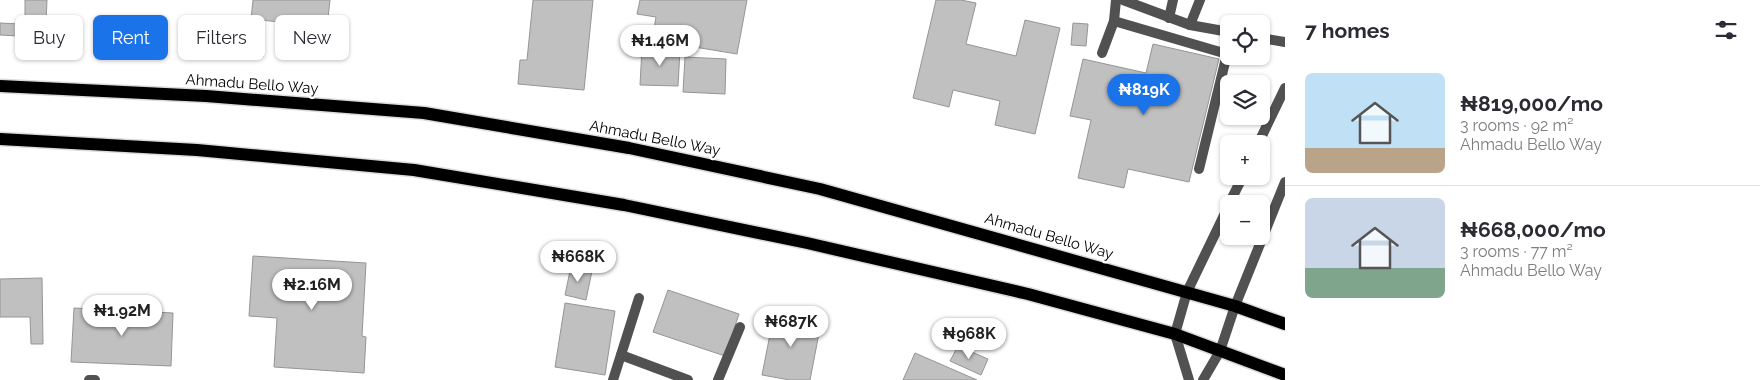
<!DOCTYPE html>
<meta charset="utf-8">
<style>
:root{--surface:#fff;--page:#f2f2f3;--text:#2b2b33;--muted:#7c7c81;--line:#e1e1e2;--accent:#1a73e8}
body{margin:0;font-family:Raleway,sans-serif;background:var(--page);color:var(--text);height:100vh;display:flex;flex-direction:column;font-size:19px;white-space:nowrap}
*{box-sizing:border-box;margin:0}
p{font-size:16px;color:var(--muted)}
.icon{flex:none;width:28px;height:28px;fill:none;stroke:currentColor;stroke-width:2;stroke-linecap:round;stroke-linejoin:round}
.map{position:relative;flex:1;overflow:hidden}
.side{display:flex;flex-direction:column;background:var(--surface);width:475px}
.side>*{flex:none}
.hud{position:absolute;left:15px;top:15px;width:475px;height:45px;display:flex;gap:10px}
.buttons{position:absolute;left:1220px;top:15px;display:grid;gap:10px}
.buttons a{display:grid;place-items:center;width:50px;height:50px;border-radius:8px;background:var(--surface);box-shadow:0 1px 4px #0004;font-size:25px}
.price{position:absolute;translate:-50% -42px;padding:0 11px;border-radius:18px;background:#fff;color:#222;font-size:16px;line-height:32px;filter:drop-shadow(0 1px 2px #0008)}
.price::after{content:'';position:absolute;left:50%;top:30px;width:15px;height:11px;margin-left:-8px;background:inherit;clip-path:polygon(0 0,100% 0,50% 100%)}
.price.active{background:var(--accent);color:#fff}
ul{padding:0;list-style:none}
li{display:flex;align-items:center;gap:15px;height:125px;padding:0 20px}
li+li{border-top:1px solid var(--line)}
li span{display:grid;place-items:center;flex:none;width:140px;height:100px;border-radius:8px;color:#555}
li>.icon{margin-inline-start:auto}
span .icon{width:60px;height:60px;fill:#fffc;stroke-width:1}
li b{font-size:21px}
h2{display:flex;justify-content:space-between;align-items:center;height:60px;padding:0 20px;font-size:21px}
.pill{padding:0 18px;border-radius:8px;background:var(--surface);box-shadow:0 1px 4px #0004;font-size:18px;line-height:45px}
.pill.active{background:var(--accent);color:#fff}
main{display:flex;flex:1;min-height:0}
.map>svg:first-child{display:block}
</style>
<main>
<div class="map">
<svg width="1285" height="380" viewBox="0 0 1285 380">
<rect width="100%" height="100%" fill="#fff"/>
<g fill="#c0c0c0" stroke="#959595">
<path d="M25,0H47L46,22H25Z"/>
<path d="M253,0H330L327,27L251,19Z"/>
<path d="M533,0H593L584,90L518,84L520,60H527Z"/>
<path d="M640,0H747L737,54L652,40L656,17L637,14Z"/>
<path d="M936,0H961L976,3L966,44L1016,56L1025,20L1060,28L1035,134L995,125L1000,101L953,90L949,107L913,98Z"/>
<path d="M0,23L20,24L19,36L0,35Z"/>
<path d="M1073,23L1088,24L1086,46L1071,45Z"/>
<path d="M240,37L264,38L263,57L239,56Z"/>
<path d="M1153,44L1219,59L1189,182L1128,169L1124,188L1078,178L1091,120L1070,116L1083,59L1146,73Z"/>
<path d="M642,48L680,50L678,86L640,85Z"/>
<path d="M685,57L726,59L725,94L683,92Z"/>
<path d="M253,256L366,263L362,336L366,337L364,373L274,367L277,318L249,316Z"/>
<path d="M571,266L592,271L586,300L565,295Z"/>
<path d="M42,278L43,344H31L30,317H0V279Z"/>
<path d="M668,290L739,314L725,356L653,332Z"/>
<path d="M565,303L615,311L605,375L555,367Z"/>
<path d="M74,308L173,313L171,366L71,362Z"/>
<path d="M774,314L821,323L810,380H790L762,375Z"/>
<path d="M958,346L988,359L981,375L950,361Z"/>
<path d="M915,353L977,380H903Z"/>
</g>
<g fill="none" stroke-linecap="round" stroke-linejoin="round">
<defs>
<g id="primary">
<path d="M0,86L206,96L424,113L629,148L820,189L1235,306L1285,324"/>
<path d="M0,139L197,150L414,170L624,205L807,243L1028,294L1175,334L1285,375"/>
</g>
</defs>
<use href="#primary" stroke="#dbdbdb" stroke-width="15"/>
<g stroke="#515151" stroke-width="10">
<path d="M1116,0L1114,21L1227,54L1199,169"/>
<path d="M1169,18L1173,0"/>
<path d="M1190,25L1200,0"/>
<path d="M1102,53L1114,21"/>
<path d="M1175,334L1189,380"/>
<path d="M89,380H95"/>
<path d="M1203,380L1220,351"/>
</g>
<g stroke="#515151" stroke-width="10">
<path d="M1123,0L1190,25L1229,32"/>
<path d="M1261,38L1285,42"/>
<path d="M1258,144L1285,88"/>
<path d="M1229,204L1243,176"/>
<path d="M1175,334L1187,292L1229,205"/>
<path d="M1220,351L1235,306L1285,182"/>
<path d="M621,355L688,380"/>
<path d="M613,380L639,298"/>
<path d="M718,380L740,327"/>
</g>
<use href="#primary" stroke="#000" stroke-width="12"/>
</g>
<g text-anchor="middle" stroke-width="5" stroke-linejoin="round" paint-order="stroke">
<g font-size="15" fill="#000" stroke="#fff">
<text transform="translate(252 84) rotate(4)" y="5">Ahmadu Bello Way</text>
<text transform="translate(655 138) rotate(11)" y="5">Ahmadu Bello Way</text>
<text transform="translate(1049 236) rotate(16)" y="5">Ahmadu Bello Way</text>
</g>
</g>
</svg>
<div class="buttons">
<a><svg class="icon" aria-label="locate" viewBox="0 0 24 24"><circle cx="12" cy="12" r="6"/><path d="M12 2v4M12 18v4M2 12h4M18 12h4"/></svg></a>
<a><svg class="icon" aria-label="layers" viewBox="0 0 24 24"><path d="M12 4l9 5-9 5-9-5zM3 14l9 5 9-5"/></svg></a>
<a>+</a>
<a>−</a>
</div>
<b class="price" style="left:660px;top:67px">₦1.46M</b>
<b class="price active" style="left:1144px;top:116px">₦819K</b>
<b class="price" style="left:578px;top:283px">₦668K</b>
<b class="price" style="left:312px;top:311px">₦2.16M</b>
<b class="price" style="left:122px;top:337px">₦1.92M</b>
<b class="price" style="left:791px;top:348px">₦687K</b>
<b class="price" style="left:969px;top:360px">₦968K</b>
<div class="hud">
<a class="pill">Buy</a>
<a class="pill active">Rent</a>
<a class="pill">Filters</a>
<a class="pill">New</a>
</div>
</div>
<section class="side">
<h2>7 homes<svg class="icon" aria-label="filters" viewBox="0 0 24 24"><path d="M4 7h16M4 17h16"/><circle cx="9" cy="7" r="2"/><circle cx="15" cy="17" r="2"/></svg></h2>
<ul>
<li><span style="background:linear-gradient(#bfe0f5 75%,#b9a48a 0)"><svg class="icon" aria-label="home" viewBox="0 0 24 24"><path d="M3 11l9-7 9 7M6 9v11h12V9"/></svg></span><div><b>₦819,000/mo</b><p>3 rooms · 92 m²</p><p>Ahmadu Bello Way</p></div></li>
<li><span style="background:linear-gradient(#c9d6e8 70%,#7fa58c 0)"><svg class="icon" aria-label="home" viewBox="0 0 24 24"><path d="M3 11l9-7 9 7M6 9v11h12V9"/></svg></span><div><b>₦668,000/mo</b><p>3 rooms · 77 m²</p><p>Ahmadu Bello Way</p></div></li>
</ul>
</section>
</main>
